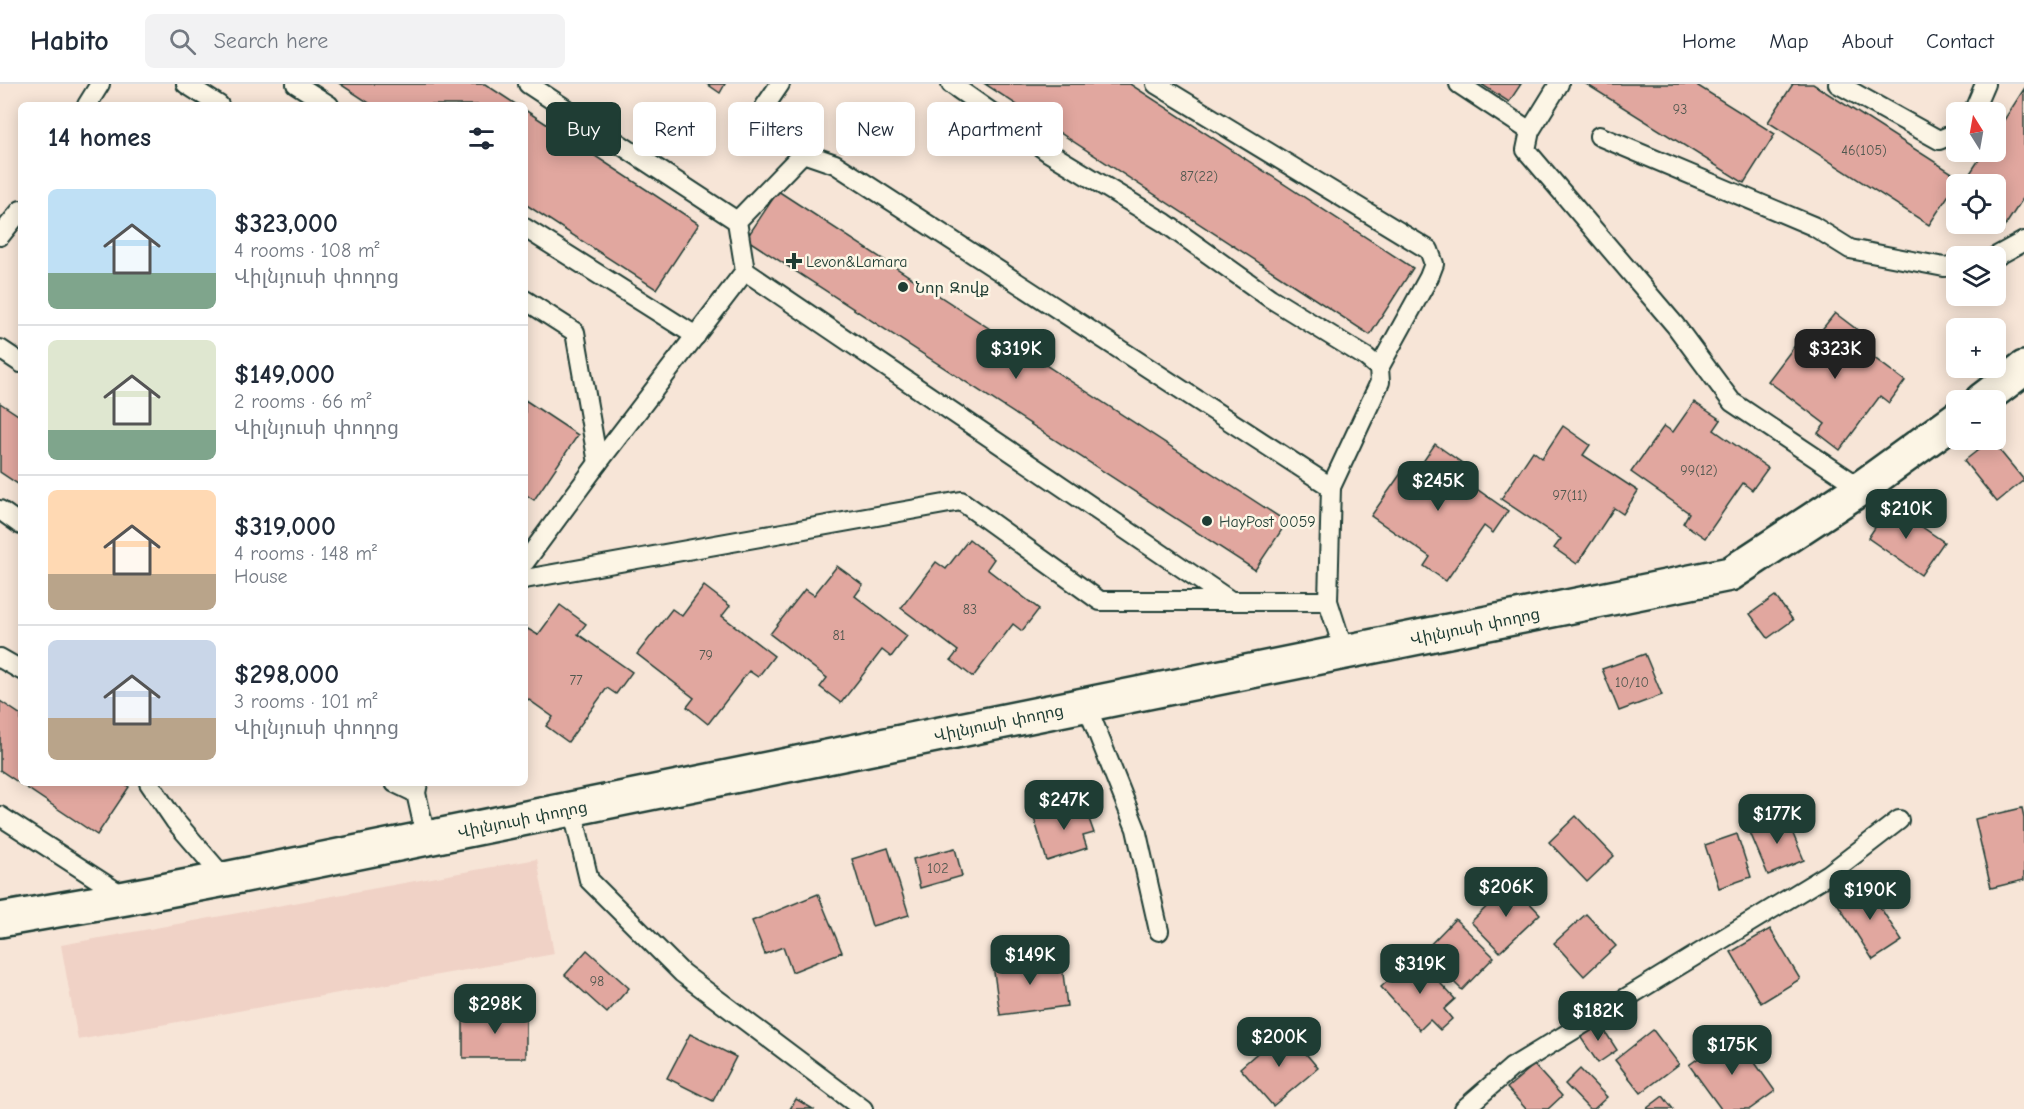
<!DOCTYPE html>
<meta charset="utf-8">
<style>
:root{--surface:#fff;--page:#f2f2f3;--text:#1f2937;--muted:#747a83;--line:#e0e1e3;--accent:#1f3d34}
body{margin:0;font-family:"Comic Neue","Noto Sans Armenian",sans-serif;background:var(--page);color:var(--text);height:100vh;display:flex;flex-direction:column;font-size:22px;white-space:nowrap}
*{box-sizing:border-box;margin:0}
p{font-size:20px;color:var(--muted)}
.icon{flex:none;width:33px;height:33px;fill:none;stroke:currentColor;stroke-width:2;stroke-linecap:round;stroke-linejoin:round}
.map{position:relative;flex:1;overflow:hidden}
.sheet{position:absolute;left:18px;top:18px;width:510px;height:684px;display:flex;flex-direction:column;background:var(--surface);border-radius:9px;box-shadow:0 3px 15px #0003}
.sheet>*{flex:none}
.top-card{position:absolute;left:546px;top:18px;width:570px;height:54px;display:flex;gap:12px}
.needle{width:39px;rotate:349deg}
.controls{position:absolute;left:1946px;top:18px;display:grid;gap:12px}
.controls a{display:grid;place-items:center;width:60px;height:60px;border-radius:9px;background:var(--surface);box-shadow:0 3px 15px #0003;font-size:30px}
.price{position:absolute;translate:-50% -51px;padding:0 14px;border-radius:12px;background:var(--accent);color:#fff;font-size:20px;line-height:39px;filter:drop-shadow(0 2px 3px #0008)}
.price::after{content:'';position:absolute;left:50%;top:36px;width:18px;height:14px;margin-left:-9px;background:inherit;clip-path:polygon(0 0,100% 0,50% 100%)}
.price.active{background:#222;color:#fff}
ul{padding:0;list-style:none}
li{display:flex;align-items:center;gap:18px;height:150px;padding:0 30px}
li+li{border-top:2px solid var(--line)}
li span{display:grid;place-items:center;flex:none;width:168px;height:120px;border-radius:9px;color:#555}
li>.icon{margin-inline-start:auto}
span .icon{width:72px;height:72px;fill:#fffc;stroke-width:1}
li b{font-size:26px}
h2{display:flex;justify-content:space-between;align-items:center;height:72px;padding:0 30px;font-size:26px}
.pill{padding:0 21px;border-radius:9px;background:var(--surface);box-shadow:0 3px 15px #0003;font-size:21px;line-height:54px}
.pill.active{background:var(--accent);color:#fff}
header{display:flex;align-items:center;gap:36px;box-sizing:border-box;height:84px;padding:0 30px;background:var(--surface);border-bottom:2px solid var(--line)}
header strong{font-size:28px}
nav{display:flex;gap:33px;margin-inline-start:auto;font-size:21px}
.search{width:420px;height:54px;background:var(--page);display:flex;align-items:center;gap:15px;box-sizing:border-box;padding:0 21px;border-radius:9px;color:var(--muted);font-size:22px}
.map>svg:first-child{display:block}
</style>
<header>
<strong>Habito</strong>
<div class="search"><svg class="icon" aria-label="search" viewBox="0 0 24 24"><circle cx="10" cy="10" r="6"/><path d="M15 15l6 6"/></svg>Search here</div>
<nav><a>Home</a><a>Map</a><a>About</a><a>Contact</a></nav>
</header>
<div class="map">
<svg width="2024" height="1025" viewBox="0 0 2024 1025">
<rect width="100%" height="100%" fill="#f7e5d7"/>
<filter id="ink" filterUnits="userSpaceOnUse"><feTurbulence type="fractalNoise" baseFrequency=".0167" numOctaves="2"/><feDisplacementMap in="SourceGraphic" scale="12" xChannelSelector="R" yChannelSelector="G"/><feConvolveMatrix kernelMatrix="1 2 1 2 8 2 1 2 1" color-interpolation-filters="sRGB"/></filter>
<g filter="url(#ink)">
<path fill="#f0d2c6" d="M537,775L554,870L78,956L61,861Z"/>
<g fill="#e1a79f" stroke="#1f3d34" stroke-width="1.5">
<path d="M340,0H485L517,21H372Z"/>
<path d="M707,0H725L720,9Z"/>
<path d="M985,0H1130L1413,184L1370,251Z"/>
<path d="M1481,0H1521L1509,18Z"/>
<path d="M1586,0H1695L1775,50L1744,99Z"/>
<path d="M1793,0H1813L1960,94L1929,141L1768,38Z"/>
<path d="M2024,5V113L2001,148L1987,140H1995V100H1963L1984,68H1995V50Z"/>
<path d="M525,26L699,140L656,205L525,120Z"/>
<path d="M778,107L1287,438L1255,486L746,155Z"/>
<path d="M1835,229L1860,248L1853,258L1905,297L1889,319L1880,312L1840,366L1818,349L1825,340L1768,297L1803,251L1812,258Z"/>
<path d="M525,316L578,351L534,416L525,410Z"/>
<path d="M1694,318L1721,336L1714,346L1768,384L1752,406L1743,399L1705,454L1683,439L1689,429L1631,388L1664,342L1673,348Z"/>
<path d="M0,319L21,333V402L0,388Z"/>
<path d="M1563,342L1590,361L1583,371L1638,407L1623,430L1614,424L1577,480L1554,464L1561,455L1501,415L1533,367L1542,374Z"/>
<path d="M1991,356L2024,396L1997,418L1964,377Z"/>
<path d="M1435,360L1462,379L1454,389L1508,427L1493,449L1484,442L1446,497L1424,482L1430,473L1371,432L1404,385L1414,391Z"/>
<path d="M1890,421L1944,458L1921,491L1868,454Z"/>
<path d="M969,455L994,475L987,485L1039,525L1022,547L1013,540L973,593L951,576L958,567L901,524L936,478L946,485Z"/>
<path d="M837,482L863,501L855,512L907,552L891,573L882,566L841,619L820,603L827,594L770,550L805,505L814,511Z"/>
<path d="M704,502L730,522L722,532L774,572L758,593L749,587L708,640L687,623L694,614L637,570L672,525L682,532Z"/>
<path d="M1775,512L1793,536L1768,554L1750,530Z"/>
<path d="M560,521L586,540L578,550L632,588L616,610L607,604L568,658L546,642L553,633L525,613V549L528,545L538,551Z"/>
<path d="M1645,570L1662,611L1619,627L1602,585Z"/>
<path d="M0,617L21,631V699H123L129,703L97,751L0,686Z"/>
<path d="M1083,718L1094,749L1083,752L1087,764L1047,777L1034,734Z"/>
<path d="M2022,724L2024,733V796L1991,804L1975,735Z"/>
<path d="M1785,731L1804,776L1768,791L1749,746Z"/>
<path d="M1576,732L1614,772L1587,798L1549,758Z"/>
<path d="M1737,750L1751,793L1719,804L1705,761Z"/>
<path d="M888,764L909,831L872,842L852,775Z"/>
<path d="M955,764L962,792L920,804L913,775Z"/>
<path d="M1871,798L1883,817L1878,820L1902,857L1873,876L1837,819Z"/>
<path d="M1511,799L1540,830L1500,868L1471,838Z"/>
<path d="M818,810L842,868L792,888L783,863L765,870L752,837Z"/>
<path d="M1586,830L1616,862L1584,892L1554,859Z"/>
<path d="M1455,835L1494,873L1462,906L1423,868Z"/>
<path d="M1770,845L1800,895L1761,919L1731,868Z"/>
<path d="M587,866L629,904L607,929L565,891Z"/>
<path d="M1415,872L1455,915L1444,925L1452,935L1440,946L1430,936L1420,946L1381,903Z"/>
<path d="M1061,873L1067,922L1000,931L993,881Z"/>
<path d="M526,927V974H463V928Z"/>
<path d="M1599,938L1617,966L1598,979L1579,951Z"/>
<path d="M1285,945L1318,984L1273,1022L1240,984Z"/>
<path d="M1653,946L1679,980L1641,1009L1615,976Z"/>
<path d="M1734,949L1775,1007L1750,1025H1721L1689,981Z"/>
<path d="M690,950L736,973L713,1017L667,994Z"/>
<path d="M1534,981L1562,1012L1548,1025H1526L1507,1004Z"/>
<path d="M1580,985L1607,1013L1594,1025H1589L1565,1000Z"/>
<path d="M1663,1012L1673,1025H1646Z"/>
<path d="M796,1015L813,1025H790Z"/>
</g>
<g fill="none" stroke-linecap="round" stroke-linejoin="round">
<defs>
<g id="lane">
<path d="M186,0L219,21"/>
<path d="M296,0L329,21"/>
<path d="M528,0L737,137"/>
<path d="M951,0L1048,68L1165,139L1270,214L1366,273L1379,284L1380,298L1331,403"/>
<path d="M1156,0L1429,166L1434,180L1429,193L1379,284"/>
<path d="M1459,0L1530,47"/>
<path d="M1559,0L1530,47L1526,66L1675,241L1732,318L1861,404"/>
<path d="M1838,0L1939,56L1956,49"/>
<path d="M87,21L100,0"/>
<path d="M765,22L780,0"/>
<path d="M1973,28L1985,0"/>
<path d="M1599,52L1813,142L1850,165L1944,183L1956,181"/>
<path d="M525,144L696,252"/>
<path d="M0,152L21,126"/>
<path d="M1995,173L2024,157"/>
<path d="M525,216L575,248L598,379"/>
<path d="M0,265L21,279"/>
<path d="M0,426L21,441"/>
<path d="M525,478L598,379L745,187"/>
<path d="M525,495L961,417L1100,517H1328L1344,567"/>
<path d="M1231,517L745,187L737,137L803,69L835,80L1331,403L1328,517"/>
<path d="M0,574L21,586"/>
<path d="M1086,620L1136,745L1159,847"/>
<path d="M149,699L175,737L225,795"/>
<path d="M395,699L416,709"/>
<path d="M418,699L416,709L426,753"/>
<path d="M572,724L589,796L682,889L863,1025"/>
<path d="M0,732L125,813"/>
<path d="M1464,1025L1511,984L1829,790L1899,736"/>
</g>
<g id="secondary">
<path d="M1982,316L2024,284"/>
<path id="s1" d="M0,836L126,814L225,795L1730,490L1861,404L1956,335"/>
</g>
</defs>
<use href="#lane" stroke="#1f3d34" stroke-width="22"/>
<use href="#secondary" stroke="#1f3d34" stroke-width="38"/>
<use href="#lane" stroke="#fcf5e5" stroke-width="18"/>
<use href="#secondary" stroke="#fcf5e5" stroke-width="33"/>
</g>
</g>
<g fill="#1f3d34" stroke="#fcf5e5" stroke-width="2">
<path d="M791 168h6v6h6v6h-6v6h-6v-6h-6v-6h6z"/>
<circle cx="903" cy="203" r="6"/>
<circle cx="1207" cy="437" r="6"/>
</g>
<g text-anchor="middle" stroke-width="5" stroke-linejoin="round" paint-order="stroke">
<g font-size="14" fill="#50584f">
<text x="1680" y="30">93</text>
<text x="1864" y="71">46(105)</text>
<text x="1199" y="97">87(22)</text>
<text x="1699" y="391">99(12)</text>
<text x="1570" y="416">97(11)</text>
<text x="970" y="530">83</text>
<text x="839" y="556">81</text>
<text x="706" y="576">79</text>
<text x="576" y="601">77</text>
<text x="1632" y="603">10/10</text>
<text x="938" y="789">102</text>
<text x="597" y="902">98</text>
</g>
<g font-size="16" fill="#1f3d34" stroke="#fcf5e5" text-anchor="start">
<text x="806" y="183">Levon&amp;Lamara</text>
<text x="915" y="209">Նոր Զովք</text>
<text x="1219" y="443">HayPost 0059</text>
</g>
<g font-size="16" fill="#1f3d34" stroke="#fcf5e5">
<text dy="6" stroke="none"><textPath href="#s1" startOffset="1504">Վիլնյուսի փողոց</textPath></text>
<text dy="6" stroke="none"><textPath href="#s1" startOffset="1018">Վիլնյուսի փողոց</textPath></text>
<text dy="6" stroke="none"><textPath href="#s1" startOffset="532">Վիլնյուսի փողոց</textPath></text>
</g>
</g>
</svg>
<div class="controls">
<a><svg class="needle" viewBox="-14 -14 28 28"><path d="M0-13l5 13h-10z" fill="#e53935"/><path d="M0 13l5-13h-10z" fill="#747a83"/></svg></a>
<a><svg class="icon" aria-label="locate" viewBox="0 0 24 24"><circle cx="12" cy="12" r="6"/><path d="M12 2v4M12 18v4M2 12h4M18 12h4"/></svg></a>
<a><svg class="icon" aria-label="layers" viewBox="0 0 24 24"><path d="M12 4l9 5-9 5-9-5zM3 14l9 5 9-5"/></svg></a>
<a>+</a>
<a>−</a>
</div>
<b class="price" style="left:1016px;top:296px">$319K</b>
<b class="price active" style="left:1835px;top:296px">$323K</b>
<b class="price" style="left:1438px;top:428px">$245K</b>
<b class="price" style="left:1906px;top:456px">$210K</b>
<b class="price" style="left:1064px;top:747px">$247K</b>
<b class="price" style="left:1777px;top:761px">$177K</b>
<b class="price" style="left:1506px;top:834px">$206K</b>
<b class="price" style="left:1870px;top:837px">$190K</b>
<b class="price" style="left:1030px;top:902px">$149K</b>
<b class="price" style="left:1420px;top:911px">$319K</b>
<b class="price" style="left:495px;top:951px">$298K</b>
<b class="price" style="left:1598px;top:958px">$182K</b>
<b class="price" style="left:1279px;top:984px">$200K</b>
<b class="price" style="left:1732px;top:992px">$175K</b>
<div class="top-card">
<a class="pill active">Buy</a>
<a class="pill">Rent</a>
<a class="pill">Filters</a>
<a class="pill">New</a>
<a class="pill">Apartment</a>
</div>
<section class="sheet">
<h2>14 homes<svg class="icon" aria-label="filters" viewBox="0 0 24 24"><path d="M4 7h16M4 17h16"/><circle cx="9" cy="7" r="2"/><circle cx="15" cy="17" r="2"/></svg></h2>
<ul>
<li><span style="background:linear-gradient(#bfe0f5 70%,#7fa58c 0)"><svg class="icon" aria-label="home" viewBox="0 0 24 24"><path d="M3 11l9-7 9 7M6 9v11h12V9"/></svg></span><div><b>$323,000</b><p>4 rooms · 108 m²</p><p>Վիլնյուսի փողոց</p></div></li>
<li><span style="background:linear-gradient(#dfe7d0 75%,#7fa58c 0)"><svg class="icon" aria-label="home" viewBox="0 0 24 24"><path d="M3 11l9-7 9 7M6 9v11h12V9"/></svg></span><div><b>$149,000</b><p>2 rooms · 66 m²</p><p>Վիլնյուսի փողոց</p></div></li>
<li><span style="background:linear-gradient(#ffd9b3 70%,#b9a48a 0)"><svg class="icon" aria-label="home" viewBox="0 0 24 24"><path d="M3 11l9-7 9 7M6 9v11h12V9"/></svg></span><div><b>$319,000</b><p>4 rooms · 148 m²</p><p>House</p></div></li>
<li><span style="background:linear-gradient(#c9d6e8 65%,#b9a48a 0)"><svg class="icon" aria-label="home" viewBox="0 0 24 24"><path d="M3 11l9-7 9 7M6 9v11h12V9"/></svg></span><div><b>$298,000</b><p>3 rooms · 101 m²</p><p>Վիլնյուսի փողոց</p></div></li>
</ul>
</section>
</div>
